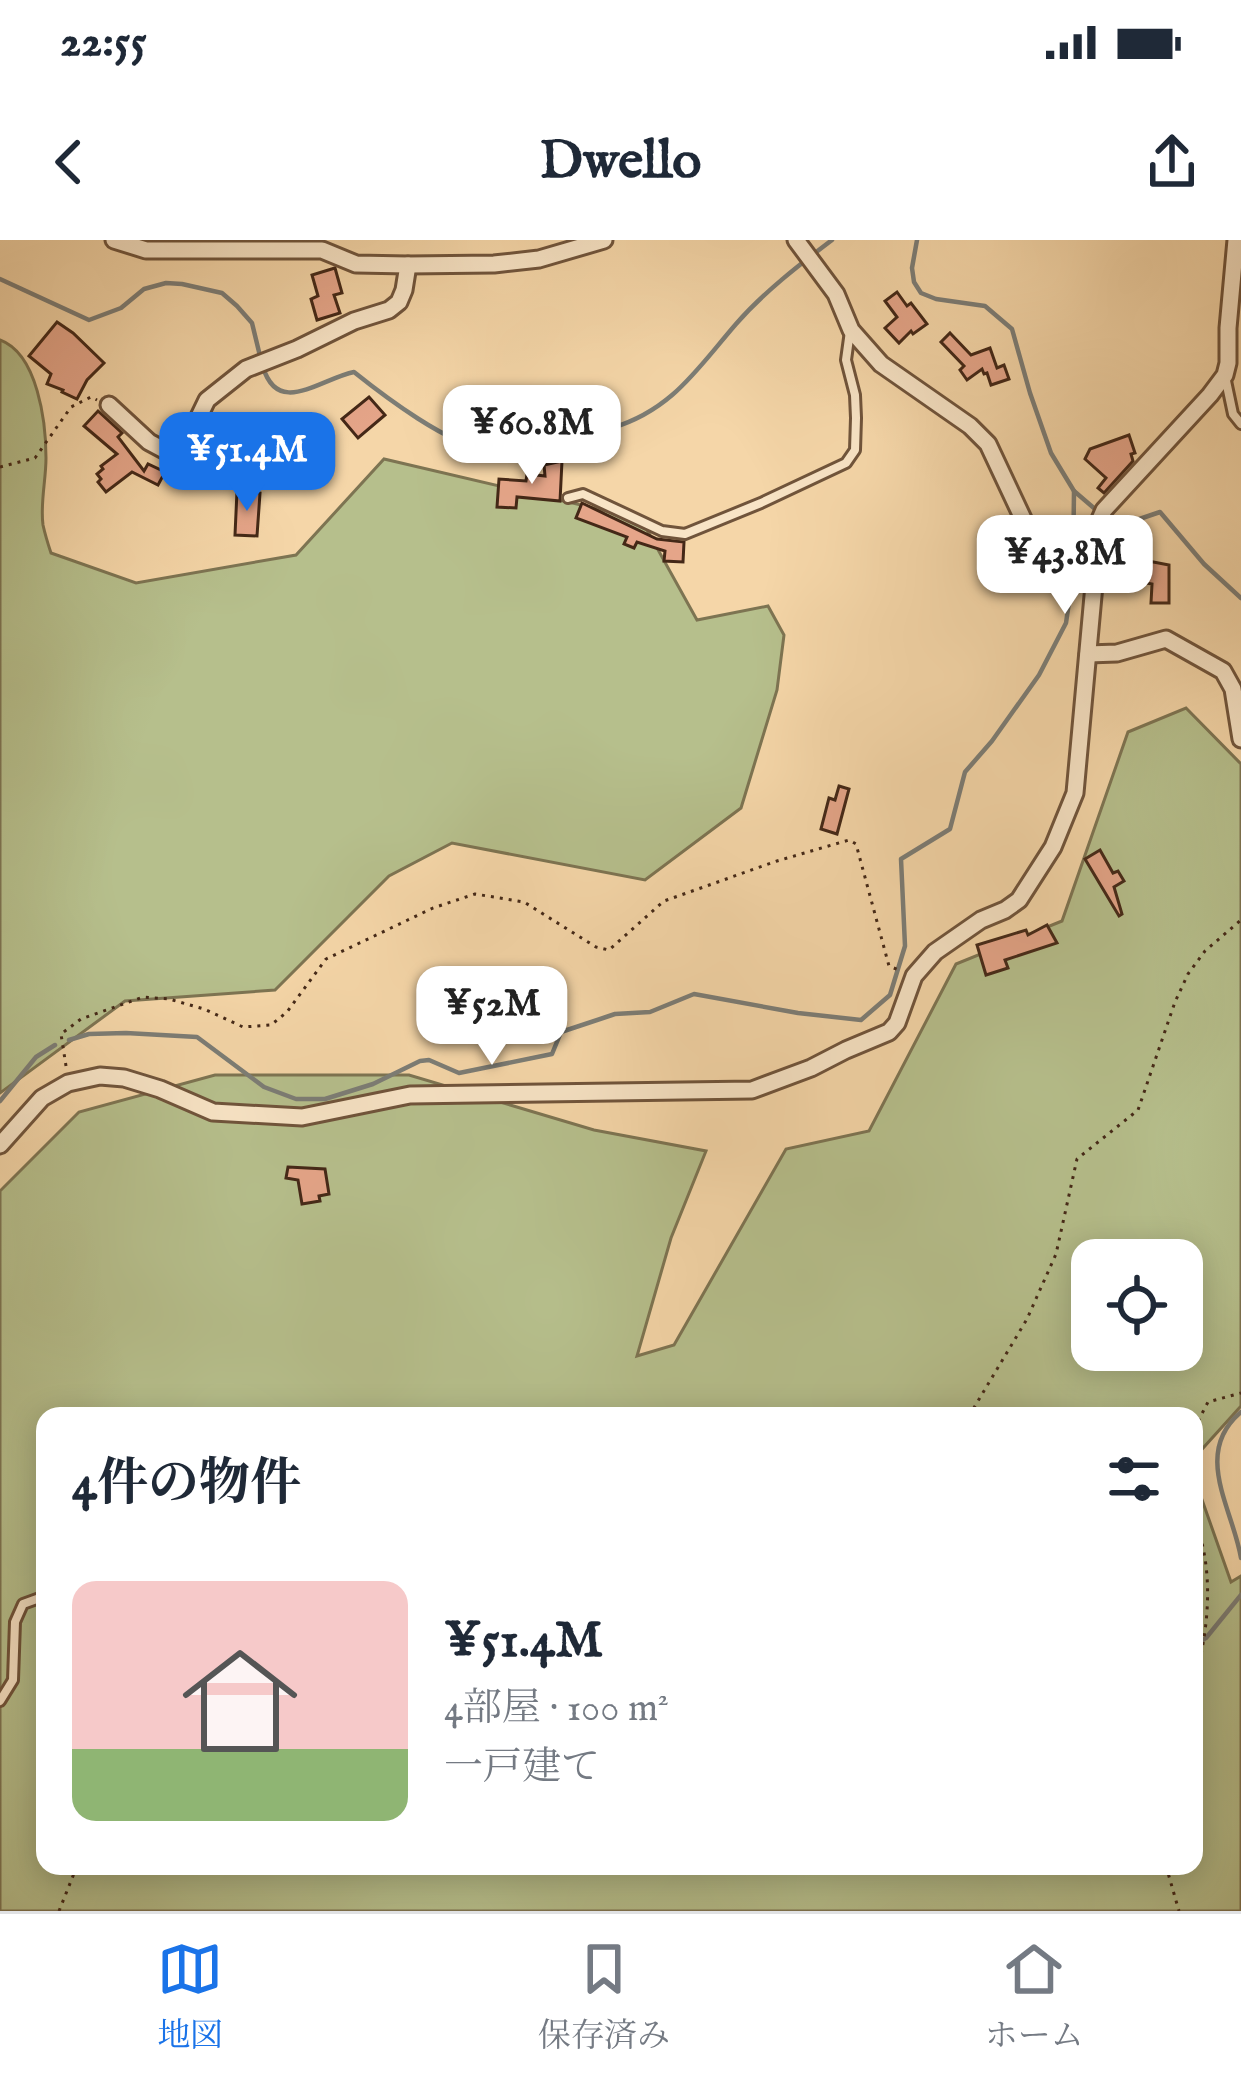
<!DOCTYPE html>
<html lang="ja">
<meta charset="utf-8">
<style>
:root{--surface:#fff;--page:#f6f6f7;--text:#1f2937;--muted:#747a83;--line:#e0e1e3;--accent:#1a73e8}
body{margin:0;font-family:"IM FELL English","Noto Serif JP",serif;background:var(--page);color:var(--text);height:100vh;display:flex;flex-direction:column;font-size:45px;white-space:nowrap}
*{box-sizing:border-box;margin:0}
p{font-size:39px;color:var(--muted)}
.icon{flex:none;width:66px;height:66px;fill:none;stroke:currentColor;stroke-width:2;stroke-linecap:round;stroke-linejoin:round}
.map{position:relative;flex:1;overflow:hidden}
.sheet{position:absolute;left:36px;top:1167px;width:1167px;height:468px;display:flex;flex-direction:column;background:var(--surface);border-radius:24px;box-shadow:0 6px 30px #0003}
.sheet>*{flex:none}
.tools{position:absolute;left:1071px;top:999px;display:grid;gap:24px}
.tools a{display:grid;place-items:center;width:132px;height:132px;border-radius:24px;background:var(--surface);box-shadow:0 6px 30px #0003;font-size:60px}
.price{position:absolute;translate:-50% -102px;padding:0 27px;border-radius:24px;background:#fff;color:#222;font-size:39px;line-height:78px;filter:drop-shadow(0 3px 6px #0008)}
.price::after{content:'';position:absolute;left:50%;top:72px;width:36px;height:27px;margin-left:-18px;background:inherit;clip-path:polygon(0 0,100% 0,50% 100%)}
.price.current{background:var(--accent);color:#fff}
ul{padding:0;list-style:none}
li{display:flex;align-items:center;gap:36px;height:300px;padding:0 36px}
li+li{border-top:3px solid var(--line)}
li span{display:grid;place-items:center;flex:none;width:336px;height:240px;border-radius:24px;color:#555}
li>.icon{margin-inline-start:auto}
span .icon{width:144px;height:144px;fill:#fffc;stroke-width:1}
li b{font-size:51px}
h2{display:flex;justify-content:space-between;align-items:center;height:144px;padding:0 36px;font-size:51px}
.status{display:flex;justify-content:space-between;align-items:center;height:84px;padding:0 60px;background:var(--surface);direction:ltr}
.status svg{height:33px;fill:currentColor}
header{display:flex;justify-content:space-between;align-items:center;height:156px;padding:0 36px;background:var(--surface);font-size:54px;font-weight:800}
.tabs{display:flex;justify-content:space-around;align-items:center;height:168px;border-top:3px solid var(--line);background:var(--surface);font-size:33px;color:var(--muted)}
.tabs a{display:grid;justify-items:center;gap:6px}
.tabs .current{color:var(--accent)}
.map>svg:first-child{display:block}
</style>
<div class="status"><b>22:55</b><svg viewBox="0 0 49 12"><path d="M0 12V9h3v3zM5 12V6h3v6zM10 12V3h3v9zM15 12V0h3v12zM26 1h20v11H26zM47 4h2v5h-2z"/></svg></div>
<header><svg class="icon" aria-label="back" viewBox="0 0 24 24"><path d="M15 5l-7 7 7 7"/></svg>Dwello<svg class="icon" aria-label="share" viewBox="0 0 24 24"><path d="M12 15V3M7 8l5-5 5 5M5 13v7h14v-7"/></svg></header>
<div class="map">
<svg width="1241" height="1671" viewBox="0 0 1241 1671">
<rect width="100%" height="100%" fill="#f5d6a8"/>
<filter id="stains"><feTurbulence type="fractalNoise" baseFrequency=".00167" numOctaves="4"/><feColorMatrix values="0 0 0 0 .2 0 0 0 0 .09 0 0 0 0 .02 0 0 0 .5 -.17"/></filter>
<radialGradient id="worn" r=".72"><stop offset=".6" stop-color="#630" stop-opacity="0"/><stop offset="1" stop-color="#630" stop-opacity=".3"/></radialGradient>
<g fill="#b6bf8c" stroke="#7d7452" stroke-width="3" fill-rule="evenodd">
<path d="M0,100C38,114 46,183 46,218C46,240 40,264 43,285C45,294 48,304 51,313L136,343L296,315L384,219L641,279L697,380L768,366L784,395L777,450L741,568L645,640L452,603L389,636L275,750L125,761L0,853Z"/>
<path d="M1186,468L1241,524V1166L1194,1218V1176H45V1626H1194V1237L1231,1342L1241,1336V1671H0V951L79,872L215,835H409L594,890L706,911L671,998L637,1116L674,1105L786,909L869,891L956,724L1062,681L1128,492ZM1092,1020H1182V1110H1092Z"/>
</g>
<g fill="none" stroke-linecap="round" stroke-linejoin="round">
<g stroke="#7c7d76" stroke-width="4.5">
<path d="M917,0L912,28L914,42L921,53L936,59L985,66L1012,89L1030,153L1051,213L1074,251L1116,287L1160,272L1204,324L1241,358"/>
<path d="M0,39L89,80L121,68L144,49L166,43L182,44L222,53L237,66L252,83L260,116"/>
<path d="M263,127C278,177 320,139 354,132C379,152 455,211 487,207C508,205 527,190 548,188C570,186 589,195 612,188C672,170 697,129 736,84C764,52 799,25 832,0"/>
<path d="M1073,330L1074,251"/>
<path d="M69,800L89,794L126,793L197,797L264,847L296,859H325L373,844L420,821L429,820L459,833L552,814L561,792L615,774L650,772L694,754L798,773L861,780L890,755L905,706L901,619L950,589L965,532L992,501L1039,435L1066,383L1072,341"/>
<path d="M0,861L36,817L55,805"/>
<path d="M1241,1172C1192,1213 1233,1269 1241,1318"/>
<path d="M1194,1406L1206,1398L1241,1355"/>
</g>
</g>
<g fill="#e5a589" stroke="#442817" stroke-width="3">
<path d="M335,28L342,53L334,55L340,73L317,80L311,59L318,56L312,35Z"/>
<path d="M897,52L907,66L911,63L927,84L913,94L911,91L899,103L885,88L897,77L885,61Z"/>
<path d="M57,82L73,93L104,123L87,140L77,159L62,152L63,150L47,144L51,134L29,116Z"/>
<path d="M950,93L971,115L990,108L997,128L1004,125L1009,139L991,145L987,133L984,134L982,129L967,140L960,130L964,126L941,102Z"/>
<path d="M369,157L385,175L358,198L342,179Z"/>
<path d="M98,171L122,193L118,197L144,231L148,224L165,232L158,245L132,232L106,252L98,242L101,239L97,234L103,229L101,226L117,214L84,186Z"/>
<path d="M1129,195L1135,213L1131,214L1133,221L1104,253L1098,248L1106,238L1085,219L1090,209Z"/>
<path d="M562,221L560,261L517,257L516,268L497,267L499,239L526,241L527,234L545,236L544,225Z"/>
<path d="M237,251L260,253L257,296L235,295Z"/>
<path d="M582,263L657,299L684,302L683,322L664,321L665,311L637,302L634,308L624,304L627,297L576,278Z"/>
<path d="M1122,316L1169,325V363H1151L1152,344L1118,338Z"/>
<path d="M839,546L849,549L837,594L821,589L829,558L835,560Z"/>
<path d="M1100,610L1113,633L1118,631L1124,641L1114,647L1122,674L1119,676L1085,619Z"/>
<path d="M1047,685L1057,703L1005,720L1008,728L986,735L977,705L1026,690L1028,695Z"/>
<path d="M288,927L325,929L329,954L319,956L320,961L302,964L298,940L286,938Z"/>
</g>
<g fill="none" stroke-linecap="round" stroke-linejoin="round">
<defs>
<g id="lane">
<path d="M1225,136L1233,174L1241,184"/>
<path d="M568,258L583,254L662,291L685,294L761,263L846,223L855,210L856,178L855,155L846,120L850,91"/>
<path d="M0,1461L13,1440L15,1382L23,1364L45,1356"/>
</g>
<g id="street">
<path d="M114,0L146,10H322L356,24L408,25L494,24L539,19L604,0"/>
<path d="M796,0L836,54L851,90L881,124L970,186L988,204L1033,300L1051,324L1094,345"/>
<path d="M109,165L149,202L179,218L207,160L246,129L297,109L354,81L389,70L399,62L404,50L408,25"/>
<path d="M1088,414L1117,413L1166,399L1223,431L1233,449L1241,499"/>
<path d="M0,905L42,858L68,843L100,836L124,838L160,849L213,872L302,877L410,855L752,850L811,828L846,810L889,792L897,783L914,736L935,712L981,680L1005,670L1019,660L1053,607L1075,553L1094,345V293L1104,270L1210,155L1225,135L1228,123V88L1236,0"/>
</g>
</defs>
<use href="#lane" stroke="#70543b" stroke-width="14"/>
<use href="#street" stroke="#70543b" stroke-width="21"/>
<g stroke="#442817" stroke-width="3" stroke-dasharray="3 6" stroke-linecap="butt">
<path d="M0,227L35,218L71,167L91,157L97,160"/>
<path d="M66,826L61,794L81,779L143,757L169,759L204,769L243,787L271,785L287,772L326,719L433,668L475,654L524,662L596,707L609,710L664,661L777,621L849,600L856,604L889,726L901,731"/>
<path d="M969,1176L1027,1079L1056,1014L1077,919L1138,870L1175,762L1188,734L1205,711L1241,680"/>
<path d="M1194,1189L1208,1162L1241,1153"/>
<path d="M1194,1278C1215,1330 1209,1390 1194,1443"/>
<path d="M1166,1626L1179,1671"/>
<path d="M59,1671L77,1626"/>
</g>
<use href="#lane" stroke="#f8e4c6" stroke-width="8"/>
<use href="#street" stroke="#f8e4c6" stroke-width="15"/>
</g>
<rect width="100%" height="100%" filter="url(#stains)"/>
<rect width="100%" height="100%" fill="url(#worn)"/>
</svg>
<div class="tools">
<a><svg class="icon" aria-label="locate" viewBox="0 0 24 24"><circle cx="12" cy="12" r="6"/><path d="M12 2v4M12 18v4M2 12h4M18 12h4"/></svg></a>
</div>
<b class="price" style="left:532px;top:247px">¥60.8M</b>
<b class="price current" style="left:247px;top:274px">¥51.4M</b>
<b class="price" style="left:1065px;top:377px">¥43.8M</b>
<b class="price" style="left:492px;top:828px">¥52M</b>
<section class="sheet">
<h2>4件の物件<svg class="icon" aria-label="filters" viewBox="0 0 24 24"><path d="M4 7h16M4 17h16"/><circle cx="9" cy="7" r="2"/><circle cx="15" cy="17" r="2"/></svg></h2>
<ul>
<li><span style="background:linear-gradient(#f6c9c9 70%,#8fb573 0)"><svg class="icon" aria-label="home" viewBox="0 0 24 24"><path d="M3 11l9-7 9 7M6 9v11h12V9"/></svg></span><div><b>¥51.4M</b><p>4部屋 · 100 m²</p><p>一戸建て</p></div></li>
</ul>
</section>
</div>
<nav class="tabs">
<a class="current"><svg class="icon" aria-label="map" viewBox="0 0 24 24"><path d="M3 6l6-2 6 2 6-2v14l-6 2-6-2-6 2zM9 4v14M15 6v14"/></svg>地図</a>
<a><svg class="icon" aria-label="saved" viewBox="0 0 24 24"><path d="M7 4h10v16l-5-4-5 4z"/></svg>保存済み</a>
<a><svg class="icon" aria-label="home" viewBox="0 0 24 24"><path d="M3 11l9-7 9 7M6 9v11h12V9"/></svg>ホーム</a>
</nav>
